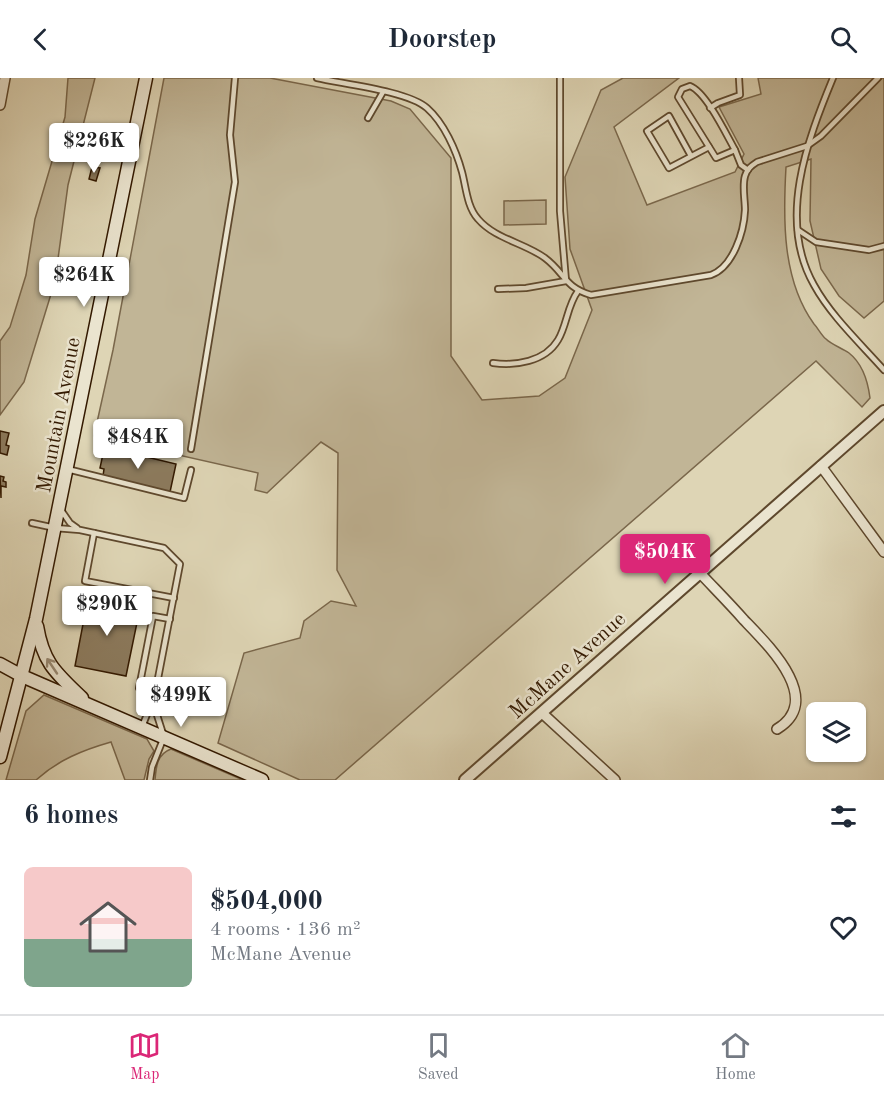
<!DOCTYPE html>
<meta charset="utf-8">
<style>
:root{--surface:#fff;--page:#f2f2f3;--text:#1f2937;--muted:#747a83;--line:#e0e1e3;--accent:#db2777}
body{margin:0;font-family:"Old Standard TT",serif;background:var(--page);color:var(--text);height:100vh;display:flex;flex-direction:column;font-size:22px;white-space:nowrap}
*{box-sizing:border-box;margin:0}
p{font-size:20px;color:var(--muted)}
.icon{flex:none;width:33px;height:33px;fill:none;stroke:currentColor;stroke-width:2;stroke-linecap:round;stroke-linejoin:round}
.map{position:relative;height:702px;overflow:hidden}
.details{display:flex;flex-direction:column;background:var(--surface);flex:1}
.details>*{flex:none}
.controls{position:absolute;left:806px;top:624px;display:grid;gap:12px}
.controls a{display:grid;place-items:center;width:60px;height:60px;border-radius:9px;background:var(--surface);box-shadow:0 2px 4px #0004;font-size:30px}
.price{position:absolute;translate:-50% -51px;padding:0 14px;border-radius:6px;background:#fff;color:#222;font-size:20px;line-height:39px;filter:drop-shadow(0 2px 3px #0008)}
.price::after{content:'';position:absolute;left:50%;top:36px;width:18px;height:14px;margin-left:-9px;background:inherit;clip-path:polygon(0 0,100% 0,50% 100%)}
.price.selected{background:var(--accent);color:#fff}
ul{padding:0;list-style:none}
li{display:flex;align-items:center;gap:18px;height:150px;padding:0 24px}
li+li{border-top:2px solid var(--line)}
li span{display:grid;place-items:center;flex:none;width:168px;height:120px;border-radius:9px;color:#555}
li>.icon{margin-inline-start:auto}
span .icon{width:72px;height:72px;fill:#fffc;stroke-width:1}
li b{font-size:26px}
h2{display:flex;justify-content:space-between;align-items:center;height:72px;padding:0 24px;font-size:26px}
header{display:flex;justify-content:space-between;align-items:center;height:78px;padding:0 24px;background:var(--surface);font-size:27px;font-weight:600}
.tab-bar{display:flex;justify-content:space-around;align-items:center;height:84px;border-top:2px solid var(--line);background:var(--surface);font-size:16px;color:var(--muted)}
.tab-bar a{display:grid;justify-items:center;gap:3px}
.tab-bar .selected{color:var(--accent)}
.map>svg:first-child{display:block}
</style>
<header><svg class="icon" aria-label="back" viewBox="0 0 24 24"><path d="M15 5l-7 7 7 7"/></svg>Doorstep<svg class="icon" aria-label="search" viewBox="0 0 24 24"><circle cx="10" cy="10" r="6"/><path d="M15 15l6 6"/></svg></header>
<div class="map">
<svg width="884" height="702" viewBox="0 0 884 702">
<rect width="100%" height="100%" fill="#ded5b5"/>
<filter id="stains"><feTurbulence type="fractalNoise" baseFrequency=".00333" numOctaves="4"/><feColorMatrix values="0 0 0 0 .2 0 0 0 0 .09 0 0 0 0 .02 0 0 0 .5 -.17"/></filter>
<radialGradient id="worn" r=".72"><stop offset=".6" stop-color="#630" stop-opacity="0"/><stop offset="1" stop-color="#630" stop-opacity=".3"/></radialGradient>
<g fill="#c1b596" stroke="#7a674b" stroke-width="1.5">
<path d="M68,0H95L68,107L55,203L24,304L0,337V263L10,249L26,197L35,141L65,39Z"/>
<path d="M164,0H270L391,23L410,31L451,80V278L482,322L539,318L565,300L592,232L570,171L565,99L601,12L623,0H679L614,49L647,127L735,94L744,76L719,29L761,16L758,0H884V223L864,240L839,218L821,191L810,143L811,81L786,89C783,141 782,202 814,246C818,250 821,257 826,261C832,267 842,270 849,275C863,286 868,304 870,320L862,329L816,283L335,702H300L218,665L244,575L300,560L304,543L331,523L356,528L337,492L338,375L321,364L267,415L255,412L258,395L94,358L113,272Z"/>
<path d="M546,122V146L504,147V123Z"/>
<path d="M44,617L147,661L154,673L149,681L144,702H125L111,664C83,672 58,682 36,702H6L26,633Z"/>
<path d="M171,671L243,702H155C156,689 157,676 171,671Z"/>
</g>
<g fill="#8c7b5e" stroke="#331900" stroke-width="1.5">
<path d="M92,89L100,90L96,103L89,101Z"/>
<path d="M0,353L9,355L6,367L9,368L7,377L0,375Z"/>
<path d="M109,370L176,386L170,414L103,398L104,391L100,390L103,376L108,377Z"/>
<path d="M0,398L4,399L3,403L6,404V409L1,408V420Z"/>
<path d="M88,520L140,530L126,598L75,588Z"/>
</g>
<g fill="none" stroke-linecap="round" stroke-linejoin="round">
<defs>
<g id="service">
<path d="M317,0C343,6 408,13 427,30C444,45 456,72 462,94C466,109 467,129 478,141C495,161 525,165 545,180C565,195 564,209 591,217L711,197C733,189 744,154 745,132C745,121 742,108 745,98C747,91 751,88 757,84L807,68L821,58L878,0"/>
<path d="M833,0C807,63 777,142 814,207C831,238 860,265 884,292"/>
<path d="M690,8C706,14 726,56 735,72L716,80L678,19L682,11Z"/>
<path d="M710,30L718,25L740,17L739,0"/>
<path d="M368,40L383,14"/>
<path d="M735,72L741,87L748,92"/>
<path d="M691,78L669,38L647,53L669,90L709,69"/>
<path d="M798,152L816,164L869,172L884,168"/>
<path d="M498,211L526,210L566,203L560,133V0"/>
<path d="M493,285C515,288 545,284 558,262C567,247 567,228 578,213"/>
<path d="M191,371L235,104L230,57L235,0"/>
<path d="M67,391L184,420L191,392"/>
<path d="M61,432L70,445L77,450"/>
<path d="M32,445L55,450L80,452L164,470L180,486L155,616L142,649"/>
<path d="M94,455L85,503L174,520"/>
<path d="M155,616L139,610L153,538L170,541"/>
<path d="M150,702L152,689L164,659L157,637L156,618"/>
</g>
<g id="minor">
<path d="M0,27L5,0"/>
<path d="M821,388L884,474"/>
<path d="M700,495C715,511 730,526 744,542C768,567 825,622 777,651"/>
<path d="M542,635L615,702"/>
</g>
<path id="tertiary" d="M465,702L884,333"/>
<g id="secondary">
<path d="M37,548C43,585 56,595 82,620"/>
<path d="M0,586L22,598L262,702"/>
<path d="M0,679L36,541L146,0"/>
</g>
</defs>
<use href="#service" stroke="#5e482d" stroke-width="8"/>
<use href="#minor" stroke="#5e482d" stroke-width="12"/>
<use href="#tertiary" stroke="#5e482d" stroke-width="14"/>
<use href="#secondary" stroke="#331900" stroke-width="15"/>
<use href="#service" stroke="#eae4cf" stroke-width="4.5"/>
<use href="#minor" stroke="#eae4cf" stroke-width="9"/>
<use href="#tertiary" stroke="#eae4cf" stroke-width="10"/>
<use href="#secondary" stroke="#eae4cf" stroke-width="12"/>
</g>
<defs><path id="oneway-shaft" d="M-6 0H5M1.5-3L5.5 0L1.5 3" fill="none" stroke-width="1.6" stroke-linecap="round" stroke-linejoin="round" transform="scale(1.5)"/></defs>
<use stroke="#988972" href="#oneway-shaft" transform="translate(52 588) rotate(-124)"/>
<g text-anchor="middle" stroke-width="5" stroke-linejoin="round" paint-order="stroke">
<g font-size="21" fill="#331900" stroke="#eae4cf">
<text transform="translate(58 337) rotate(-79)" y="7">Mountain Avenue</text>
<text transform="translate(567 587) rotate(-42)" y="7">McMane Avenue</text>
</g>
</g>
<rect width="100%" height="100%" filter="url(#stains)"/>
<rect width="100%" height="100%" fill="url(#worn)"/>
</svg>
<div class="controls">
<a><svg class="icon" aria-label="layers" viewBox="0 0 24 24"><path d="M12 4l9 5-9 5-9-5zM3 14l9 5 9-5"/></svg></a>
</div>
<b class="price" style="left:94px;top:96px">$226K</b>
<b class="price" style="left:84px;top:230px">$264K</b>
<b class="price" style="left:138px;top:392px">$484K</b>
<b class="price selected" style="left:665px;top:507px">$504K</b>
<b class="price" style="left:107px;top:559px">$290K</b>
<b class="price" style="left:181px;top:650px">$499K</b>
</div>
<section class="details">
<h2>6 homes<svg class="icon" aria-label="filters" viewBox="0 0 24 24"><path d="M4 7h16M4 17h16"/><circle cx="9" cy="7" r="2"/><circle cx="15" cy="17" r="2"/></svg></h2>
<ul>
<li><span style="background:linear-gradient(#f6c9c9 60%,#7fa58c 0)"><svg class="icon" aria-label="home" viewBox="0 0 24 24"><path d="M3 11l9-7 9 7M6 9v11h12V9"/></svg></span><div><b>$504,000</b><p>4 rooms · 136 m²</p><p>McMane Avenue</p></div><svg class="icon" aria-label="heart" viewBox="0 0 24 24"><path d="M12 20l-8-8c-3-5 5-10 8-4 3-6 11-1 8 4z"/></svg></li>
</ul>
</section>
<nav class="tab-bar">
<a class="selected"><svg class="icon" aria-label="map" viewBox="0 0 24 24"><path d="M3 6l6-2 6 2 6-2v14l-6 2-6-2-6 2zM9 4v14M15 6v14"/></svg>Map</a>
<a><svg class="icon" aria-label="saved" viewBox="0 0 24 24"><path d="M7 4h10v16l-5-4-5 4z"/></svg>Saved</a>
<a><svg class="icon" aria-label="home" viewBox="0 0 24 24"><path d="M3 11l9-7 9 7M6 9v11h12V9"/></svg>Home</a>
</nav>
